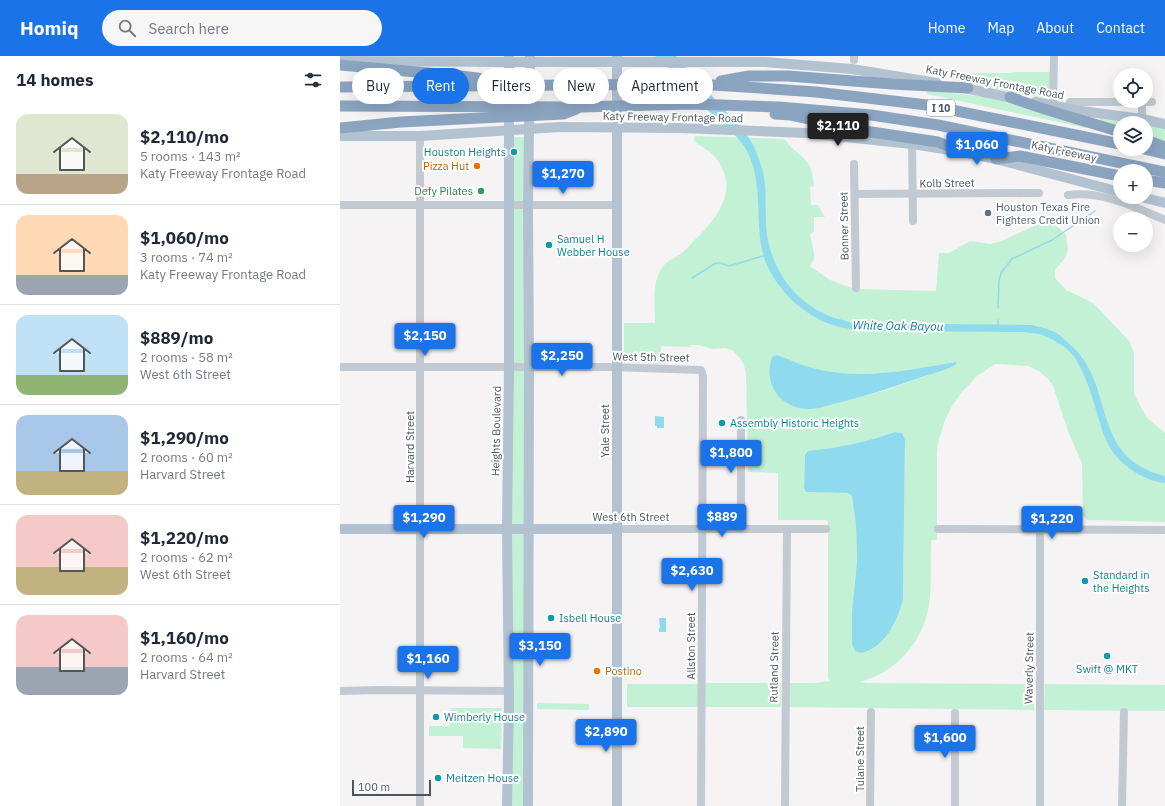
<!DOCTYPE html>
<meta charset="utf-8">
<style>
:root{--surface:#fff;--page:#f6f6f7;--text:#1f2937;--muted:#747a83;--line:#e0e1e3;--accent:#1a73e8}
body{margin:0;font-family:"IBM Plex Sans",sans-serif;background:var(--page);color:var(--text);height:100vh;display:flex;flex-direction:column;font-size:15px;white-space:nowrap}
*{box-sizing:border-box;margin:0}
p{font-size:13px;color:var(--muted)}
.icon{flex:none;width:22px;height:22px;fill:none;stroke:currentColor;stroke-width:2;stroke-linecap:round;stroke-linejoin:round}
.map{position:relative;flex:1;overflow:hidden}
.side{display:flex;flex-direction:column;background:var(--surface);width:340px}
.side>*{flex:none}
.guide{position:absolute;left:12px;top:12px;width:380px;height:36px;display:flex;gap:8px}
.fabs{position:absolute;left:773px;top:12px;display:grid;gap:8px}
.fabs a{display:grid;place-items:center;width:40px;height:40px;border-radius:50%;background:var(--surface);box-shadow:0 4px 16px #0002;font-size:20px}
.scale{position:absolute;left:12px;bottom:10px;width:79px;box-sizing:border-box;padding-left:4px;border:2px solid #4a5661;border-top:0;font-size:11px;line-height:14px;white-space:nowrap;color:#4a5661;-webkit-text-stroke:3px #fff;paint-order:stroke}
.price{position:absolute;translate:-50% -34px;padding:0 9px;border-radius:4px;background:var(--accent);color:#fff;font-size:13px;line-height:26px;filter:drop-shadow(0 1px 2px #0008)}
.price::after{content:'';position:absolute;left:50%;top:24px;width:12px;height:9px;margin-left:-6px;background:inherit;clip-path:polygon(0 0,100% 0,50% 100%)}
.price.on{background:#222;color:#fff}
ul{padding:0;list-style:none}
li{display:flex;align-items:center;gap:12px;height:100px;padding:0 16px}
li+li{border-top:1px solid var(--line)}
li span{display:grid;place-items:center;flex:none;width:112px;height:80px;border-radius:12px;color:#555}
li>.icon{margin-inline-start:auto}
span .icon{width:48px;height:48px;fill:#fffc;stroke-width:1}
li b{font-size:17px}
h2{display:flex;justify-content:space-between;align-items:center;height:48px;padding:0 16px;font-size:17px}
.chip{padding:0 14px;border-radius:18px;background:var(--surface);box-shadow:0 4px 16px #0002;font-size:14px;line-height:36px}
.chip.on{background:var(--accent);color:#fff}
header{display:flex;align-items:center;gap:24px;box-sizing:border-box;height:56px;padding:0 20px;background:var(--accent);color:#fff}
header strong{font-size:19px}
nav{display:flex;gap:22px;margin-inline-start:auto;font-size:14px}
.search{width:280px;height:36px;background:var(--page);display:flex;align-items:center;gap:10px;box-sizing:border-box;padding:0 14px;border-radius:22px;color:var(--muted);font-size:15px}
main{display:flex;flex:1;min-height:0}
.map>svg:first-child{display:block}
</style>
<header>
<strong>Homiq</strong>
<div class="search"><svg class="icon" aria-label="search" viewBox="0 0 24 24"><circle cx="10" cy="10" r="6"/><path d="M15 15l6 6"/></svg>Search here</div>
<nav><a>Home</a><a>Map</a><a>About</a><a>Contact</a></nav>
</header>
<main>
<section class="side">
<h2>14 homes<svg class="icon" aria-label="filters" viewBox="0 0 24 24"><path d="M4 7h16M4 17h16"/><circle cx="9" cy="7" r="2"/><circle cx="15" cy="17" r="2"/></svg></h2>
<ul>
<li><span style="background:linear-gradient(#dfe7d0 75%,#b9a48a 0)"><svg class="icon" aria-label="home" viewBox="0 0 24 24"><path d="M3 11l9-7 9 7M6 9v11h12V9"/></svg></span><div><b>$2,110/mo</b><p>5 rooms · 143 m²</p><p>Katy Freeway Frontage Road</p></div></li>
<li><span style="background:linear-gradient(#ffd9b3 75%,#9aa5b1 0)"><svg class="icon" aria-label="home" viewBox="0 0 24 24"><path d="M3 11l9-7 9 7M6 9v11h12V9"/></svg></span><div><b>$1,060/mo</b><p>3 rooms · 74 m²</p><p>Katy Freeway Frontage Road</p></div></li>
<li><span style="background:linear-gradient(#bfe0f5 75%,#8fb573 0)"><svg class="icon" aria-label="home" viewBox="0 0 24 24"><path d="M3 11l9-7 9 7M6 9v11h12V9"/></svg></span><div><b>$889/mo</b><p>2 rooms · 58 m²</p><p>West 6th Street</p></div></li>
<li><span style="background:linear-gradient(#a9c7e8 70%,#c2b280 0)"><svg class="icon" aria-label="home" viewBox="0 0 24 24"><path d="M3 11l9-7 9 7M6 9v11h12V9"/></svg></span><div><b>$1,290/mo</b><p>2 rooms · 60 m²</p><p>Harvard Street</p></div></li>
<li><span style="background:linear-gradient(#f6c9c9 65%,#c2b280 0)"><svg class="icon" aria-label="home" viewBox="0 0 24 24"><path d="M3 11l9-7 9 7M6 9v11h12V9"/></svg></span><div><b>$1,220/mo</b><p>2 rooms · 62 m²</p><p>West 6th Street</p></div></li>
<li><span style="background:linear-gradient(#f6c9c9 65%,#9aa5b1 0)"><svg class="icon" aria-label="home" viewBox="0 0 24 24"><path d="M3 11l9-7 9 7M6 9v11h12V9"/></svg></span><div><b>$1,160/mo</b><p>2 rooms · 64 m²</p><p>Harvard Street</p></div></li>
</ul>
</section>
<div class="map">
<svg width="825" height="750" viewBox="0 0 825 750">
<rect width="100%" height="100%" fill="#f5f3f3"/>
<g fill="#c3f1d5" fill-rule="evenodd">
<path d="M673,16H712L709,42L706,43L613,24V20H626V17H672Z"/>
<path d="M588,34L653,42L747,68L746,72L587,38Z"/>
<path d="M760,61L795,67H780V71L760,64Z"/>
<path d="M806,69L825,72V85L806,79Z"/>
<path d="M356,80L443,83C448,85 448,89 452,92C469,106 472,108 474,130L470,131L471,149H478L485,161H474V175L470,178L474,197V203L470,210L490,224L514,233L596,235L599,197H609L630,185L650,188L659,186L701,167H711L719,172L726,179L728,193L725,202L715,214V222L726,234L751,246L757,251L790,286L794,298V338L807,362L825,377V466L747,464L743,459L742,407L729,378L713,330L709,324L700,316L689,310L655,308L637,320L621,337L612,350L605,364L598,387L597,396V484H591C590,506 592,528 589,549C583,586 556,617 519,626L526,627L694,628V654L448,651V627H475L490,625L488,622V466L486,464H438V417L408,416L406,317L404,309L400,302L392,294L385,292L372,293L359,289H349L353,291L321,290V308L286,306L284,303V267H315C315,251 312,230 320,215C325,205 334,203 343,196C349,191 354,184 360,179C381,156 399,131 375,101C369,94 361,91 354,85V82ZM448,304C467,311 485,317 505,318C538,320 582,312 615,306L616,309L544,335L470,353C444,352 425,334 430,307ZM555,376H559L565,384L563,543C558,567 545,585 524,596L514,594L512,589L514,534L517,505L516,469L512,440L508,437L466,436L464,432L465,399L481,394L518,387Z"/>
<path d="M172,81H184L185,750H172Z"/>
<rect x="365" y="627" width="76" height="24"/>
<rect x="287" y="628" width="72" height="23"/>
<path d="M705,628L825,629V655L704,654Z"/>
<path d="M197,647L249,648V654L197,653Z"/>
<path d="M111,652H162L161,693L123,692V680H89V670H110Z"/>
</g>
<g fill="#90daee">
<path d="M315,0H336C351,17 366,33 381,50C390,60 401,71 409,82C413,88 417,97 419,104C428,125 425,148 426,170C429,210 452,244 489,260C496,263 505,264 512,267L692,269C699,271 709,273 715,276C720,279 724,283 727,286C779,327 746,400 825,420V427C801,424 776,407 766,384C758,365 754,343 746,324C742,315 738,305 731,297C725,290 712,283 703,279C697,277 689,277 682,276L523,275C510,273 495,271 482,265C450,249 423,218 420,181C417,152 421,122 407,95C399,79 376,62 363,50C349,35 335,20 322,5Z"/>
<path d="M437,299C453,305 468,312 486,315C528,323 574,313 616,306L617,308C607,314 594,317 582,321C554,331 526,340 497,347C489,349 479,353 470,353C441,354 422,328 432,301Z"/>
<path d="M315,360L324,361V372H317V370H315Z"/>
<path d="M555,376L562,377L565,384L563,543C558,564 545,592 521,597L515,595L512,589V556L517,505L516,469L512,440L508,437L466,436L464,432L465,399L468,395C498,392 526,386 555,376Z"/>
<path d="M319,562H326V576H319V572H320Z"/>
</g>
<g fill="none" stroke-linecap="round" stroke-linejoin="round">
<g stroke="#90daee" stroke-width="1.5">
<path d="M352,222L376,207H381L389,210L423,200"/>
<path d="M658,252L659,225L661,217L672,203L712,184L755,155"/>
<path d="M658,270V264"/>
</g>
<g stroke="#c1cad2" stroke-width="8">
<path d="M514,4V0"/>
<path d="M730,46H812"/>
<path d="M802,46V63"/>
<path d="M713,49L714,0"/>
<path d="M572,88L573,165"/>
<path d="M514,108L516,232"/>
<path d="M515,138L699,137"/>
<path d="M728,139C761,134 795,151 825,164"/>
<path d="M0,149H277"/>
<path d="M0,311H270L361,314L363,320L361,750"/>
<path d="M401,364V472"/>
<path d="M278,473H486"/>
<path d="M598,473L825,474"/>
<path d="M0,635L38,634L169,635"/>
<path d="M80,750V80"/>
<path d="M445,750L447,473"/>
<path d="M530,750L531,656"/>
<path d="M615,750V657"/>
<path d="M700,750V474"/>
<path d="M782,750L784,656"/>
</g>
<g stroke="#b3c2d1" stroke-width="10">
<path d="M0,5L190,6H425L512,13L597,27"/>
<path d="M620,31L677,43"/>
<path d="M695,46L742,55L802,63L825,68"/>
<path d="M0,80H80L220,71L340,72L466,77L572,88L623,96L656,103L780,136"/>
<path d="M801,141L825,147"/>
<path d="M0,473H278"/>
<path d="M167,750L169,646L167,473L169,311V0"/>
<path d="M188,750L189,311L188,149L190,0"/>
<path d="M277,750V0"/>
</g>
<g stroke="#8ba5c1" stroke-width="11">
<path d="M0,9L121,20L160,25"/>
<path d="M381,25L409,20H448L552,28L628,32"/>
<path d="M0,31L357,28L420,32L476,36L587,49L780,88"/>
<path d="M670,41C706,55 743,64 780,76"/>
<path d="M0,50L241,51L351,48L439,51L531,59L598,69L825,116"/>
<path d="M435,58L450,59L518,74L598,86L623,96"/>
<path d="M0,72L61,66L223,58L236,53"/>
<path d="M806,84L825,91"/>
<path d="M804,93L825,98"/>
<path d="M656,103L680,100L780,120"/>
<path d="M806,124L825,127"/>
</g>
</g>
<g fill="#0f9aa8" stroke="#fff" stroke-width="1.5">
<circle cx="174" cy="96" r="4"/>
<circle cx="209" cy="189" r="4"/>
<circle cx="382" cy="367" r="4"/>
<circle cx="745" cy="525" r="4"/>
<circle cx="211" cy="562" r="4"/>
<circle cx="767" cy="600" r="4"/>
<circle cx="96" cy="661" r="4"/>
<circle cx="98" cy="722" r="4"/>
</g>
<g fill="#e8710a" stroke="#fff" stroke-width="1.5">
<circle cx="137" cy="110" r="4"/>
<circle cx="257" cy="615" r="4"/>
</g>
<circle fill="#2e9e5b" stroke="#fff" stroke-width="1.5" cx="141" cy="135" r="4"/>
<circle fill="#5c6f8a" stroke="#fff" stroke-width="1.5" cx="648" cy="157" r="4"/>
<g text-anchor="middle" stroke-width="4" stroke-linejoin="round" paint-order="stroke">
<rect fill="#fff" stroke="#808990" stroke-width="1" x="587" y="44" width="28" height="16" rx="3"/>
<g font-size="10" font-weight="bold" fill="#4a5661">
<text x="601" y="56">I 10</text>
</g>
<g font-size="11" fill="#4a5661" stroke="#fff">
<text transform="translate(655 26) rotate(11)" y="4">Katy Freeway Frontage Road</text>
<text transform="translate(333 61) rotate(1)" y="4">Katy Freeway Frontage Road</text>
<text transform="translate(724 95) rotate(12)" y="4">Katy Freeway</text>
<text transform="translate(607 127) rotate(-1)" y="4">Kolb Street</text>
<text transform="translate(504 170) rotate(-91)" y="4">Bonner Street</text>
<text transform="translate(311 301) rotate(1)" y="4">West 5th Street</text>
<text transform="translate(156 375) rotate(-89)" y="4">Heights Boulevard</text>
<text transform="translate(265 375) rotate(-90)" y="4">Yale Street</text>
<text transform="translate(70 391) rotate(-90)" y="4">Harvard Street</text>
<text x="291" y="465">West 6th Street</text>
<text transform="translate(351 590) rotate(-90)" y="4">Allston Street</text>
<text transform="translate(434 611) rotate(-89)" y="4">Rutland Street</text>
<text transform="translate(689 612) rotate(-89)" y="4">Waverly Street</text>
<text transform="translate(520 703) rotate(-90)" y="4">Tulane Street</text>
</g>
<g font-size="11" fill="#0d838f" stroke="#fff" text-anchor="start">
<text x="166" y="100" text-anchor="end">Houston Heights</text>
<text x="217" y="187">Samuel H<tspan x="217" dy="13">Webber House</tspan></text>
<text x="390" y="371">Assembly Historic Heights</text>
<text x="753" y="523">Standard in<tspan x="753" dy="13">the Heights</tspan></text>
<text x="219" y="566">Isbell House</text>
<text x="767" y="617" text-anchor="middle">Swift @ MKT</text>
<text x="104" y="665">Wimberly House</text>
<text x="106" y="726">Meitzen House</text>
</g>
<g font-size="11" fill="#c56008" stroke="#fff" text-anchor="end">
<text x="129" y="114">Pizza Hut</text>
<text x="265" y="619" text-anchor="start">Postino</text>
</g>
<g font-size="11" fill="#27864d" stroke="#fff" text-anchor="end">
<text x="133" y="139">Defy Pilates</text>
</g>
<g font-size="11" fill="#4e5e75" stroke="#fff" text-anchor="start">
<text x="656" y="155">Houston Texas Fire<tspan x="656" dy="13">Fighters Credit Union</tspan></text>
</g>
<g font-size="12" font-style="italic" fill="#0c7c9b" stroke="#fff">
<text transform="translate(558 270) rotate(1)" y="4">White Oak Bayou</text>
</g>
</g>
</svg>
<div class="fabs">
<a><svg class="icon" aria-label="locate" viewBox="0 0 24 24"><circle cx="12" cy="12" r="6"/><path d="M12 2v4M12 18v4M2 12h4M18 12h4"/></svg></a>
<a><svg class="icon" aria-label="layers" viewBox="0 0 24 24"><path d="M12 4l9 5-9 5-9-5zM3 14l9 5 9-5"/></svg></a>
<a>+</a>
<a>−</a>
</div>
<div class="scale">100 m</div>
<b class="price on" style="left:498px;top:91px">$2,110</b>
<b class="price" style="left:637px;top:110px">$1,060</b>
<b class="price" style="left:223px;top:139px">$1,270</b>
<b class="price" style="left:85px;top:301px">$2,150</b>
<b class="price" style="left:222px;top:321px">$2,250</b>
<b class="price" style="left:391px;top:418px">$1,800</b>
<b class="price" style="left:382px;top:482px">$889</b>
<b class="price" style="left:84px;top:483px">$1,290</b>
<b class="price" style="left:712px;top:484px">$1,220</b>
<b class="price" style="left:352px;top:536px">$2,630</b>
<b class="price" style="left:200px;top:611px">$3,150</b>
<b class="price" style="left:88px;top:624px">$1,160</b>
<b class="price" style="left:266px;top:697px">$2,890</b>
<b class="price" style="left:605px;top:703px">$1,600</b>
<div class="guide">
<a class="chip">Buy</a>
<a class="chip on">Rent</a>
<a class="chip">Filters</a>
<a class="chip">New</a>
<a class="chip">Apartment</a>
</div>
</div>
</main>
